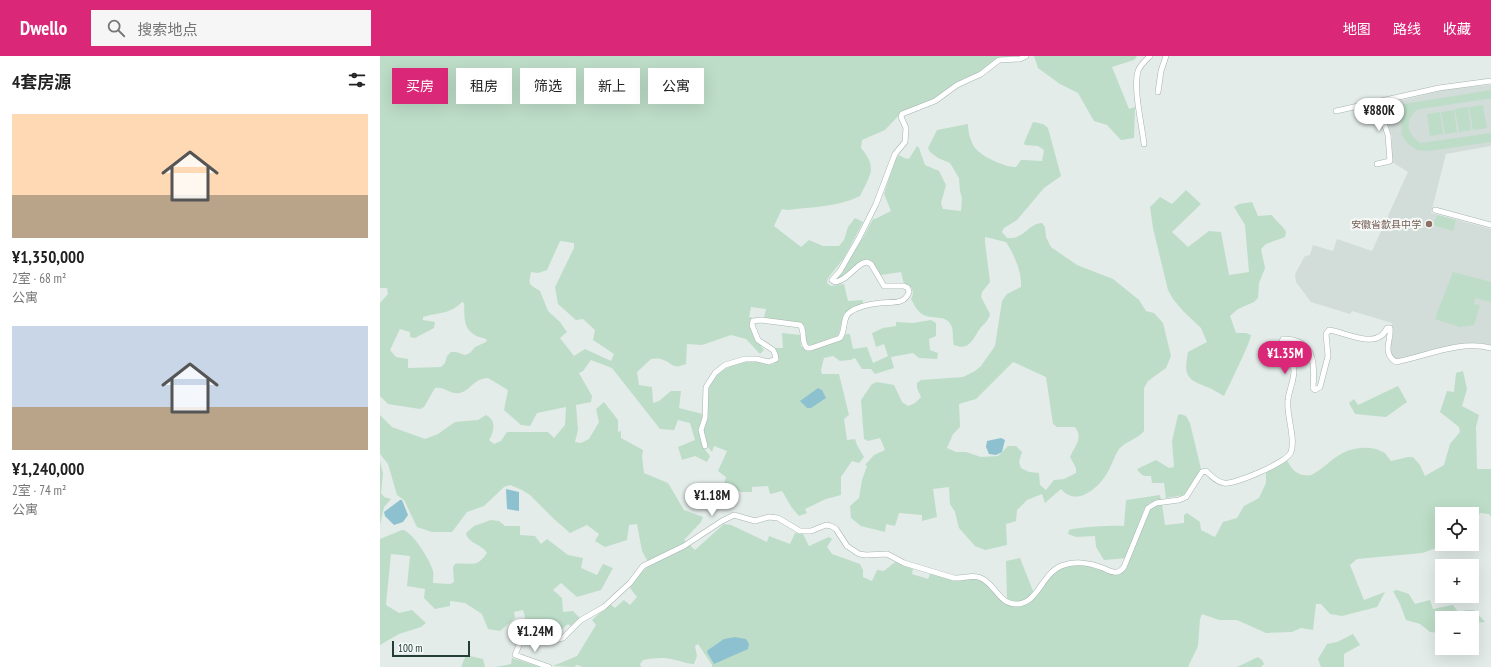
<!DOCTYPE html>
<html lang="zh">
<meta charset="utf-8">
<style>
:root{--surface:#fff;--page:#f6f6f6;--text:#222;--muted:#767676;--accent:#db2777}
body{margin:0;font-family:"PT Sans Narrow","Noto Sans SC",sans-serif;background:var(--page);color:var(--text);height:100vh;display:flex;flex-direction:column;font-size:15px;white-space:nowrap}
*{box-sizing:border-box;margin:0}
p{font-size:13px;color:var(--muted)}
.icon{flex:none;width:22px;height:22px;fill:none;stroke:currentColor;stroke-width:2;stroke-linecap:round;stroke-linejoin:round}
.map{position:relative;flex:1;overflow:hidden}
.side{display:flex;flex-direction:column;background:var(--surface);width:380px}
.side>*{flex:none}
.hud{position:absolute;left:12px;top:12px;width:380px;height:36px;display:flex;gap:8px}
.controls{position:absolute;left:1055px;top:451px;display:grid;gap:8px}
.controls a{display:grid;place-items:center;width:44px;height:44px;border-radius:0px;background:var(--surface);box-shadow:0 4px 16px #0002;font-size:20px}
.scale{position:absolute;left:12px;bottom:10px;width:78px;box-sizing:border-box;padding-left:4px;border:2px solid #243d38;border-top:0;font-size:11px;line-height:14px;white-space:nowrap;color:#243d38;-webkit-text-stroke:3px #f4f9f7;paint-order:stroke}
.price{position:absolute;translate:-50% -34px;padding:0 9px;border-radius:14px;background:#fff;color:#222;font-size:13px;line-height:26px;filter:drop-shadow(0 1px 2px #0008)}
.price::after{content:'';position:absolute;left:50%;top:24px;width:12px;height:9px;margin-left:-6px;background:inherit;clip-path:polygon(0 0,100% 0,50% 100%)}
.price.active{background:var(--accent);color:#fff}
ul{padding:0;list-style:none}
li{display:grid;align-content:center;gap:8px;height:212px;padding:0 12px}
li span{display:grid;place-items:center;height:124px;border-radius:0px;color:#555}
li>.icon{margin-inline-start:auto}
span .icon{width:72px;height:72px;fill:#fffc;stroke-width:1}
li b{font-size:17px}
h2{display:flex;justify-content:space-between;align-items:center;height:48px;padding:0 12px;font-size:17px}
.pill{padding:0 14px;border-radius:0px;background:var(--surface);box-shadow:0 4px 16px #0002;font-size:14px;line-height:36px}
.pill.active{background:var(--accent);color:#fff}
header{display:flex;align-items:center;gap:24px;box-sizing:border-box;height:56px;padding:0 20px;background:var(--accent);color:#fff}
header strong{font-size:19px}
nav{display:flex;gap:22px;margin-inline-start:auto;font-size:14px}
.search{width:280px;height:36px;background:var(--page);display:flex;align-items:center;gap:10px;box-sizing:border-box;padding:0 14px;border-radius:0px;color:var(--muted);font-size:15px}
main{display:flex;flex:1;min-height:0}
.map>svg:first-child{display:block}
</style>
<header>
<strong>Dwello</strong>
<div class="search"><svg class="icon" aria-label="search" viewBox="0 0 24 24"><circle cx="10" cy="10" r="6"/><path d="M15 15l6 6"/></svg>搜索地点</div>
<nav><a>地图</a><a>路线</a><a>收藏</a></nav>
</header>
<main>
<section class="side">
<h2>4套房源<svg class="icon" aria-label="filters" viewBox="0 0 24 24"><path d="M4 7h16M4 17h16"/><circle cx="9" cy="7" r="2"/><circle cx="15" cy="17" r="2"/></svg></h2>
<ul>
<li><span style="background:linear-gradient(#ffd9b3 65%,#b9a48a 0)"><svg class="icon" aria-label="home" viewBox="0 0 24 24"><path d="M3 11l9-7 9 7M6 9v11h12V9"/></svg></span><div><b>¥1,350,000</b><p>2室 · 68 m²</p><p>公寓</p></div></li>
<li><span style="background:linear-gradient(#c9d6e8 65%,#b9a48a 0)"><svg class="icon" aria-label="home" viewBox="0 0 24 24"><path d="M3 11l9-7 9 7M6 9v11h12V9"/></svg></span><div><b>¥1,240,000</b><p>2室 · 74 m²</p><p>公寓</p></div></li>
</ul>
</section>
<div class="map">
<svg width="1111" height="611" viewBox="0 0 1111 611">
<rect width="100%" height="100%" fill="#e3ece9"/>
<path fill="#d2dcd8" d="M1111,29V90L1066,98L1051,157L1111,173V289L1098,287L1078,289L1016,304L1013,301L1008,287L1013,282L1012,267L972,255L970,258L931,246L916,226L915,218L925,200L930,199L933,189L953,195L957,183L992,195L1028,116L1012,106V80L1002,55L1004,49L1067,33Z"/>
<g fill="#bdddc8" fill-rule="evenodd">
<path d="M0,0H630L600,16L581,24L552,45L522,56L505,74L482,84L481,92C498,112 490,119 480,140C458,151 431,151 407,154L402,153L394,170L421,191L429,184L443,190H459L464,184L468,171L475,162L483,166L464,202L448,222L447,227L451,230L464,228L468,245L483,244V248L464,258L459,277L457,280L428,290C422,284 428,275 423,269L384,262L386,253L371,251L369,261L373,262L370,265C369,275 378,285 384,294L380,298L366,283L351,279L322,289L307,288L306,308C292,314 293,307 281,303C278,302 274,303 271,303L257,316L259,329L272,331L273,347L279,345L291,335H301L299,352L323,358C318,376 317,384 330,400L327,406L315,400L302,404L298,391L315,384L310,367L298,364L294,374L280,373L232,312L211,304L203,315L199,317L212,340L211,346L196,349L198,374L195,386L201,387L209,383L219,366L216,353L224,346L238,364V376L241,375V382L263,394L262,400L264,417L288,427L304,454L323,461L321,466L304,484L307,487L268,506L262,495L257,468L249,469L247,484L225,491L215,485L219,478L207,469L190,477L174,463L150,439L142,434L130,429L124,431L104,450L87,456L72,476H52L37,471L24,444L17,439L8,408L0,398V359L12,371L45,383L58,378L75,366L98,364L106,359C117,364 114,376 109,384L114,388L121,385L127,376H168L174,382L185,369L186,351L157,357L150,370L141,369L124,354L128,334L108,322C93,323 91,334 80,337C71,339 64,330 55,332L44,351L40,353L8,348L0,340V247L8,238L7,232H0ZM180,185L194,187V192L175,231L178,248L196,264L203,263L215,274L213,284L234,298L231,305L205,293L194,300L180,282L187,276L180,266L168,255L160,235C149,228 148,230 151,216L158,217L167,214ZM82,246L84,247C85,258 82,272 95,279C99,282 104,281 107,284L106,286L95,291L90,297L85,299L76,296H71L67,300L65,307L61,311L28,312V303L16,301L10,294L20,273L30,276V281L35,282L54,272L55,266L43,264V261C58,256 69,259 82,246Z"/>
<path d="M654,0H757L754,4L732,11L749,53L755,51L754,82L741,84L727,69L714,65L698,37L680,28L658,12Z"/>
<path d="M1111,34V43H1106L1039,53C1024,61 1026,80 1041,87L1111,77V86L1049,95L1037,94L1027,87L1022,79L1021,67L1024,57H1020L1018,49Z"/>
<path d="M1103,49L1107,72L1093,74L1089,51Z"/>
<path d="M1088,51L1091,74L1079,76L1075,53Z"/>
<path d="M1074,54L1077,76L1065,78L1061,56Z"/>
<path d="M1060,56L1063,78L1050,80L1047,58Z"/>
<path d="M653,66L663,68L668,72L681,120L664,132L637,164L624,172L622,176L627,182C644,184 649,167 662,167L665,171L666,181L671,191L697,209L733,223L759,244L766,255L774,257L783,267L791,300L786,312L768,325L764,332V375C758,383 746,385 739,393C734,401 731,411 726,419C717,433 696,451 681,433L665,447L662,438L647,444L637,454L636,465L626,468L627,489L605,494L595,490L579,472L575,456L570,448L569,431L553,433L557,461L542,465V459L519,457L515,470L506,468L505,476L481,470L471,462L470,450L479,442L482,424L487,410L485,409L494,399L505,394L500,382L488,385L484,383L481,344L492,328L497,326L514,329L522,346L528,350L535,347L541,341L537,332V327L541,324L583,321L595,315L601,310L615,290L622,245L627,238L641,231C642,216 634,198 626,186L605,181V186L610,226L602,236L601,241L610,258C608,266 603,268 599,274C592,285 588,295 574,289C572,282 574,275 571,269C566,258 551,264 542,258C537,255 534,248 531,243L533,238L532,232L524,228L521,216L501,219C483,192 479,210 458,223H456L484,180L493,163H495L511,155L504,138L515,104L519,99L524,102L529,103L537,90L539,92L545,109L559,115L566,129L561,147L563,153L581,155L582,142L580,135L579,122L570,107L558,102L550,96L548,92L557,74L588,68C588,77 591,89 598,95C607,103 625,111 636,111L641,104H644L662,105L664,94L658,90L645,89L644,87ZM633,306L666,321L673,368L677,371H695C704,382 694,391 690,401L696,412V417L684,423L674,424L666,434L660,429L659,417L649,416L641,412L639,406L642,396L636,390H628L618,400L601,401L586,396H576L567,392L573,378L580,371L579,348L596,343Z"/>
<path d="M806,134L821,148L792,176L808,191L829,175L841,176L849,219L869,216L865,169L854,151L859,148L872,146L878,160L892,159C896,166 902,168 906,176L905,181L886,188L881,193L885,212L879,227L878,242L874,246L858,253L850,260L856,277H866L871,279C871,285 848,332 844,340C838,337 833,333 827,331C805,323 804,318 808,296L827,286L821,272L803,255L793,243L788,234L773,172L770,151L780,141L792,148Z"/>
<path d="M1057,159L1076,164L1073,175L1053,169Z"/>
<path d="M1073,216L1111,226V246L1095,242L1094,248L1100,249L1094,269L1080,271L1055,263Z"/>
<path d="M551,264L556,267V280L549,283L550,294L558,297L557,303L539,302L533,297L511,301L514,312L495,318L491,313H482L475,302L470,304L460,305L453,300L444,302L441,314L442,318H459L469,359L464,363L467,384L475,383L477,389L484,401L479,407L472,405L461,421V439L446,443L425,453L427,457L419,460L412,452L402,435L390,438L388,430L372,431V436H361L344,428L346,421L338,415L347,395L334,390L332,396C329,392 325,388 324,383C322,375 325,340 328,331C332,318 349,310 361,306C376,301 383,311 394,308L398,301L395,292H403L402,277L420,279L421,290L426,294H431L460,285L466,278H470L473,293L487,291L493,307L508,300L504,288L496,291L492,277L503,272L516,270V266L533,267Z"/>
<path d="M1083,315L1087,333L1082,350L1099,359L1096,371L1097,413H1111V461L1109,458L1100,457L1092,473V458H1062V488H1068L1042,497L977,503L970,509L984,544L1005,536L997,551L962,560L950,558L941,548H936L933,574L921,572L912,576L886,577L857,564H839L822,558L820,563L818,590L808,611H332V609L318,588L315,590L317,600L314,608C307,608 302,605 295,604C285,601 273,602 263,604L260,608L261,611H203L197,609L194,611L173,610L197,600L216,569L212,564L230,548L235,552L244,544L250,549L257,541L250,532L260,517L270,509L309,488L315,494L344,468L351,469L387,486L389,480L410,488L415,477L423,478L429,490L449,481L452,483L447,491L452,498L480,508L483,514V521L492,525L497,514L504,515L515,506L533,513L532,518L548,523L551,516L571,523L603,521L623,541L627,542L626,505L640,502L653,535L658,532L664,521L667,522C691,501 711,511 738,517L768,457L772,450L782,448L785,469L804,467V459L807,457L820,466L821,474L835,481L843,466L857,462L864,450L879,442L886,427V416L907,404C912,414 918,421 931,419C942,414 950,404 961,398C972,391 992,389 1003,396C1007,398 1008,402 1011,405L1028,401H1033L1040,409L1045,420L1064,409L1070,388L1080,376L1079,371L1060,356L1067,335L1074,336L1076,317Z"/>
<path d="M1018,330L1027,346L1006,361L975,358L969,347L974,343L978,349Z"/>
<path d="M800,358L806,360L810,367L821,413L804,439L786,442L784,427H772L771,420C764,420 761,420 757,413L776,404L789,412L794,411L792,385L798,359Z"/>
<path d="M0,405L3,417L1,437L4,441L11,443L4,451L0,469Z"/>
<path d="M780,439L781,444L769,447L764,453L747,502L724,504L716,491L715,480L696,481L688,478L689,474C698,471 734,469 744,470L746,444Z"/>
<path d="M111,464L119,465L125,470H140V479L155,480L161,488L167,483L188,499L203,502L201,512L217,519L223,508L233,512L221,534L197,541L181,527L173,534L182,542L183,556L193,555L200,562L190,570L188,568L173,580H160L159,564L146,565L143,554L134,556L135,562L120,575L108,573L102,558L85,547L70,545V550L55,553L44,542L45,533L27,530L30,500L11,498L6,549L19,557L32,554L46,567L41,571L19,578L0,589V483L22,474C32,474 51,506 53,515C54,518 53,524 53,527L70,528L74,526L73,511L75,508C92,506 96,513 107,497C102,488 88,488 86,477L94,470Z"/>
<path d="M1017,534L1029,538L1035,548L1050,544L1053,553L1073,549L1078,556L1087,554H1094L1105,566L1093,567L1092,580V562H1062V577L1050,576L1040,568L1026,564L1020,548L1013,535Z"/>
<path d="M973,578L980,589L964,598V611H941L938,603L947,588L957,586Z"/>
<path d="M86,599L103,603L105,611H81Z"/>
<path d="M878,601L882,604L884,608L881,611H857Z"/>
<path d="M132,602L160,611H115L131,608Z"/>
</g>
<g fill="#8ec1cf">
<path d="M438,332L442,334L446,342L431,352H427L420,345Z"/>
<path d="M621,382L625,384L622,396L616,399L609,398L606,391L607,385Z"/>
<path d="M126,433L139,436V455L127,453Z"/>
<path d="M20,444H22L28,459L23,466L14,469L5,460L4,456Z"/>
<path d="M355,581L366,583L369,588L368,593L334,608L327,596L328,594L344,583Z"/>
</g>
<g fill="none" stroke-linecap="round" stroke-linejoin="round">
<defs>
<g id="street">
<path d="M778,36L781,15L786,0"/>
<path d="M997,46L1008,79L1010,105L997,108"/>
<path d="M956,55L1059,32L1111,25"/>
<path d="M764,88C762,69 753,33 758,15C760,9 766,4 770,0"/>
<path d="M1055,154L1111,169"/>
<path d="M325,390L321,374L325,362L326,331L335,317L345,309L365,303H377L389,306L396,303L395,298L393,294L378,284L372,269L373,265L381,264L420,269C426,276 420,285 427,292H431L460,282C466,274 462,261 470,256C477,251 491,248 500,247C511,245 524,250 529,236L528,232L524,230H504L491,208L487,206C476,207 469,224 455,226L452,224L460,215L479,182L496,148L515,98L525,86L526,72L521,61L522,58L555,45L577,29L601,18L619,4L640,3L646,0"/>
<path d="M169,611L135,599L141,584L145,582L168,586L183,582L201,564L224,551L250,527L263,510L304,490L342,465L354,459L375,465L389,461L398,462L420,475H431L446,469L451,470L456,473L467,490L479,498L486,499L507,498L524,507L574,522C583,523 593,518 601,522C616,529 619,548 636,548C658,549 662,515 684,509C696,505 711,507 723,512C726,513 730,516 734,516C738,517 742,514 744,511L768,452L776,447L799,444L806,441L822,416L826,415C832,420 836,426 844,427C854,429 908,406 911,396C916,382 906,359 908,344C909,334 914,325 914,314C913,304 906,296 901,287L903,283C935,283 935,308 933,332L935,334L940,331L948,300L946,278L949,274C966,276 997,295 1007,272H1010C1012,283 1001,297 1016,306C1047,300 1079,284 1111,292"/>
</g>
</defs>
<use href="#street" stroke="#a6b4b0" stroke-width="6"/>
<use href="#street" stroke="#fff" stroke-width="5"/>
</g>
<circle fill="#8d6e63" stroke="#f4f9f7" stroke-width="1.5" cx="1049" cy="168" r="4"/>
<g text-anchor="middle" stroke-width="4" stroke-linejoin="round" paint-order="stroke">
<g font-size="10" fill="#785e54" stroke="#f4f9f7" text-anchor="end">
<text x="1041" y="172">安徽省歙县中学</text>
</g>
</g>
</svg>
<div class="controls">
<a><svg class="icon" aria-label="locate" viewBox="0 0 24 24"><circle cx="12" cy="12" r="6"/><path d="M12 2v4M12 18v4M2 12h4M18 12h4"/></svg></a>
<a>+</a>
<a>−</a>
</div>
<div class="scale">100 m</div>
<b class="price" style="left:999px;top:76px">¥880K</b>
<b class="price active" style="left:905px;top:319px">¥1.35M</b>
<b class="price" style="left:332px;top:461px">¥1.18M</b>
<b class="price" style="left:155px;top:597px">¥1.24M</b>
<div class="hud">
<a class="pill active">买房</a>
<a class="pill">租房</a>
<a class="pill">筛选</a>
<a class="pill">新上</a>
<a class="pill">公寓</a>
</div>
</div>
</main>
